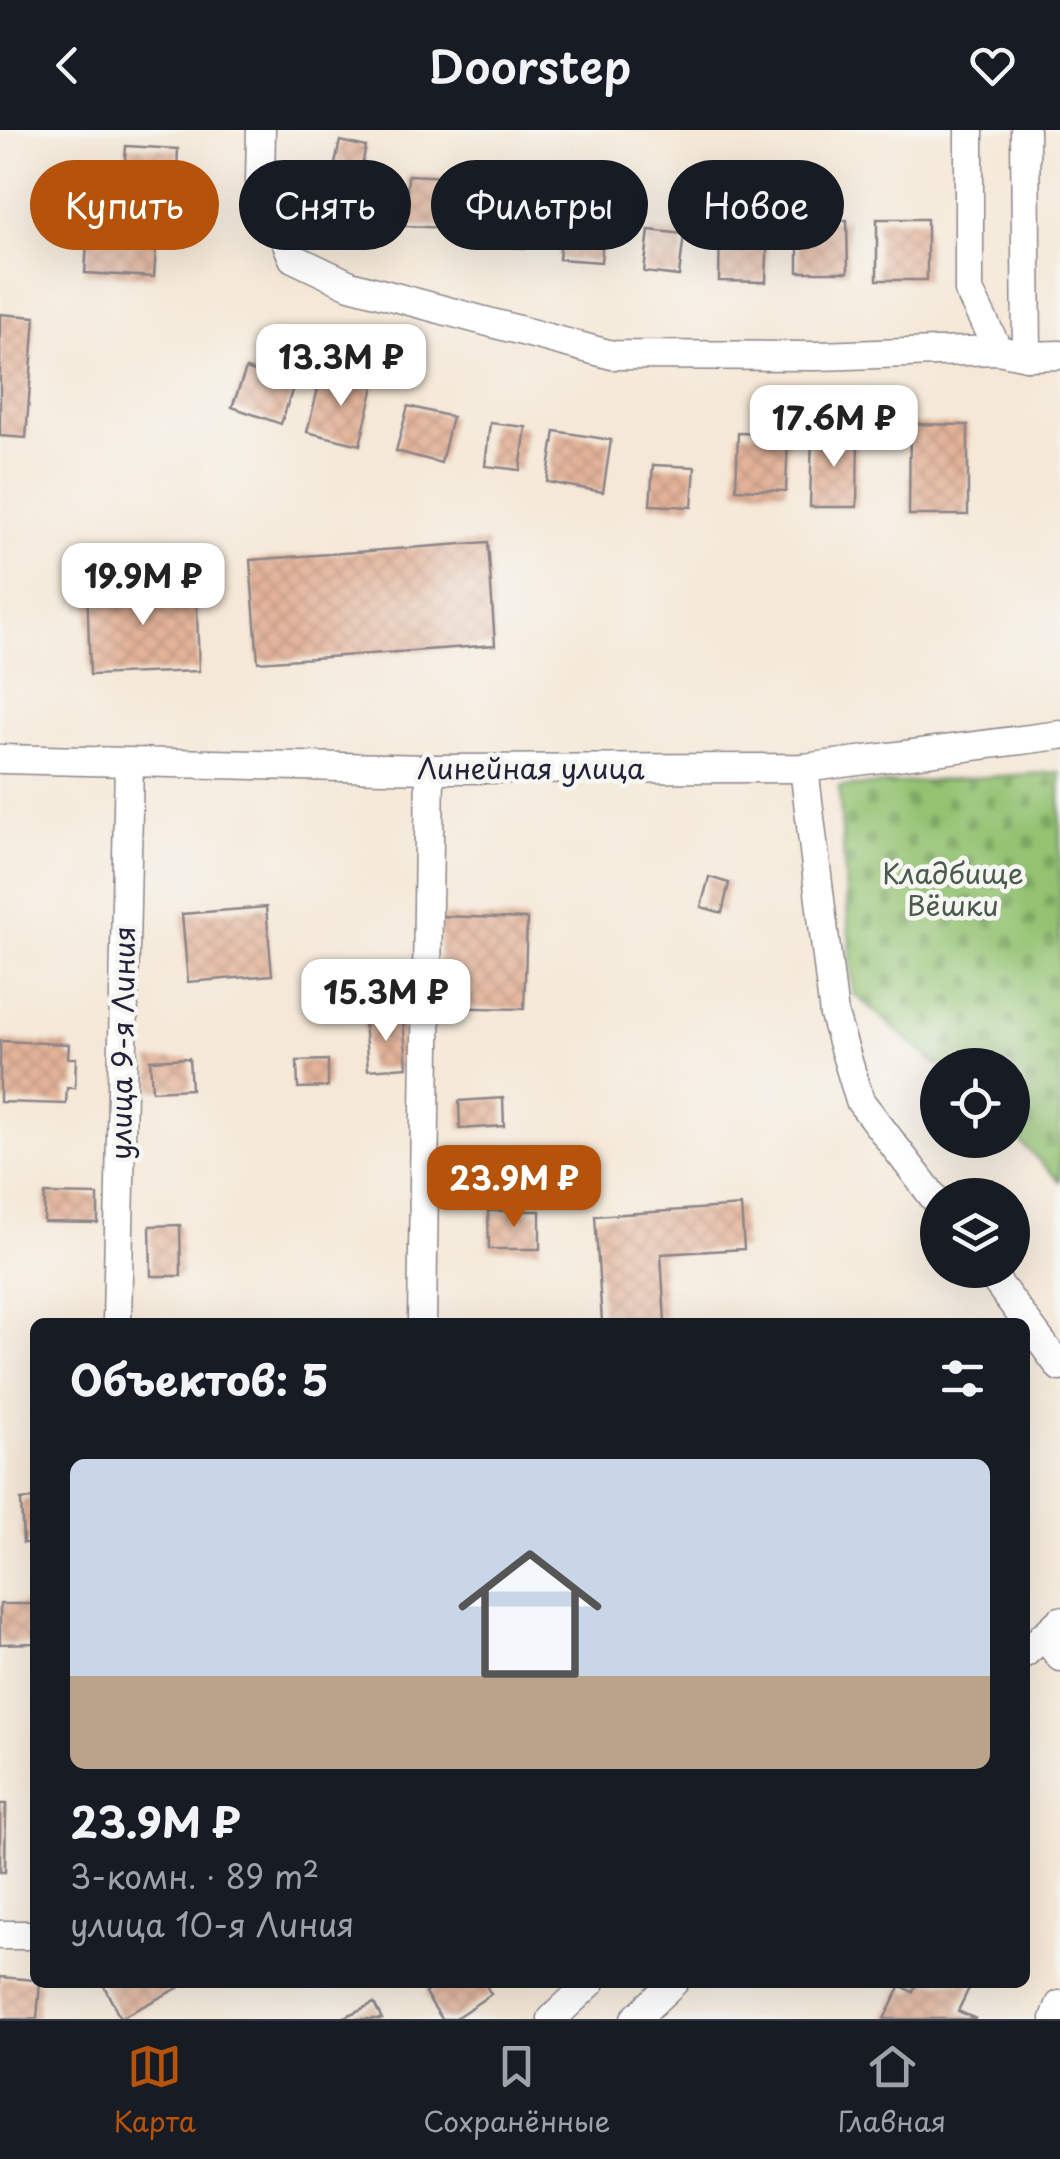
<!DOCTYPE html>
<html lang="ru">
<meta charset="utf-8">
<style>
:root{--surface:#171b24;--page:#20242c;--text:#f1f3f6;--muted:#9ea1a6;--line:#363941;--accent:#b45309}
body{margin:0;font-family:"Playpen Sans",sans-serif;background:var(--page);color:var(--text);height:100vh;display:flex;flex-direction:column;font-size:38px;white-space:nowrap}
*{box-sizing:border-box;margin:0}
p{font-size:32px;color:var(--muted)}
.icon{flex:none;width:55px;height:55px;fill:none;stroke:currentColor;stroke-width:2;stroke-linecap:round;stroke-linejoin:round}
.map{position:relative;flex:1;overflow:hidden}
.drawer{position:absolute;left:30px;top:1188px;width:1000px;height:670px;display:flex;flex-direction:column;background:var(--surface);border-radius:15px;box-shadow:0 10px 40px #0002}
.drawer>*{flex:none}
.guide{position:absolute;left:30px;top:30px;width:1000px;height:90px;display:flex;gap:20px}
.buttons{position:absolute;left:920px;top:918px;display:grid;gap:20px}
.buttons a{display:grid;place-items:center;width:110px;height:110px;border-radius:50%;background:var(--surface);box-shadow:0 10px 40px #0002;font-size:50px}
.price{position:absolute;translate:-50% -85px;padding:0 22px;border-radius:20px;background:#fff;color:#222;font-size:32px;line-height:65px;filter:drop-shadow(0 2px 5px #0008)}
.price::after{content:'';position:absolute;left:50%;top:60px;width:30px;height:22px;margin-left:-15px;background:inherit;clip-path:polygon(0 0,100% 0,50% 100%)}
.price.active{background:var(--accent);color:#fff}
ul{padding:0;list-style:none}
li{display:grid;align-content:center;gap:20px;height:530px;padding:0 40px}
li+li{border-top:2px solid var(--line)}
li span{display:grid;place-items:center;height:310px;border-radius:15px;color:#555}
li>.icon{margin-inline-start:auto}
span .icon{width:180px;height:180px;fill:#fffc;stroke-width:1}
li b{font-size:42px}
h2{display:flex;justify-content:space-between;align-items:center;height:120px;padding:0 40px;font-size:42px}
.tag{padding:0 35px;border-radius:45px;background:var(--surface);box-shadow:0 10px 40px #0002;font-size:35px;line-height:90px}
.tag.active{background:var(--accent);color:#fff}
header{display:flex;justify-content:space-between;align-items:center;height:130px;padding:0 40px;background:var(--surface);font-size:45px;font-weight:600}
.tabs{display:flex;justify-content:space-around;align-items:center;height:140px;border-top:2px solid var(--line);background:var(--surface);font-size:28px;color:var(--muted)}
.tabs a{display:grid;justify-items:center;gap:5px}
.tabs .active{color:var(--accent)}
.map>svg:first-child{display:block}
</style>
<header><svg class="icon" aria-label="back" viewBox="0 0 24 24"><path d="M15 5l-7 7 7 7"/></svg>Doorstep<svg class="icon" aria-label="heart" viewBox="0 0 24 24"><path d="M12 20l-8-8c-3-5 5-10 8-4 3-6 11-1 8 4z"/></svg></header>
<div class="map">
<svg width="1060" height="1889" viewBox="0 0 1060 1889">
<defs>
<pattern id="cemetery-stones" width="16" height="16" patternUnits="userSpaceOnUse" patternTransform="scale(2.5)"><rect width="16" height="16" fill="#93c271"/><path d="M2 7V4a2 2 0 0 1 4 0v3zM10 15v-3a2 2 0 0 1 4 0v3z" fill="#7ea663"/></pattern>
<pattern id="building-cross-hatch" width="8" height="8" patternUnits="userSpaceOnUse" patternTransform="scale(2.5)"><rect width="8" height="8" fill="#e3b399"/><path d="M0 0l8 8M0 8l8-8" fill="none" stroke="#c29a85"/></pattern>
</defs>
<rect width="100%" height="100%" fill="#f6f6f2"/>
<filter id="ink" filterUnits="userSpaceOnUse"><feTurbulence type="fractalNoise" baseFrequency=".01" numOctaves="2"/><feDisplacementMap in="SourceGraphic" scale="20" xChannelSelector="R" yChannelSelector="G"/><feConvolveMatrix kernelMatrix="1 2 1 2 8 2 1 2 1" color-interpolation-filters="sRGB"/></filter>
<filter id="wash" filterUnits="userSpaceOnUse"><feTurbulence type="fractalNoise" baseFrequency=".0048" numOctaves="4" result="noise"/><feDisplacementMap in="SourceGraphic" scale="40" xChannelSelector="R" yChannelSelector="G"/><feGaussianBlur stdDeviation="2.25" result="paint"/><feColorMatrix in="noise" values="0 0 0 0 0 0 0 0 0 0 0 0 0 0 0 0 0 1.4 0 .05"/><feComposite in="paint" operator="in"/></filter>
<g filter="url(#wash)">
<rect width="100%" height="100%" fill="#f5e8d7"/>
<path fill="url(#cemetery-stones)" stroke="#5a7256" stroke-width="2.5" d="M1060,642V1051L1013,1005L1012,935H937L853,863L839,657Z"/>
<g id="blocks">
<g fill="url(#building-cross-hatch)">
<path d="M340,11L366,17L353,76L327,70Z"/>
<path d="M126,16L178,19L176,60L123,57Z"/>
<path d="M408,45L449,47L447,98L405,96Z"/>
<path d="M476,58L529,62L525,118L472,114Z"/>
<path d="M564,71L606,74L601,132L559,129Z"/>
<rect x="877" y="89" width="50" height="61"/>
<path d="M847,90L848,142H798V91Z"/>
<path d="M720,97L768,98L766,152L719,151Z"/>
<path d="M88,98L157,103L154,147L85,143Z"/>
<path d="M649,100L684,104L679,146L644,142Z"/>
<path d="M0,184L35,187L26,308L0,306Z"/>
<path d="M246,239L294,255L281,294L232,277Z"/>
<path d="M322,243L374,256L360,315L307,302Z"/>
<path d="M408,276L452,287L441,333L396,321Z"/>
<path d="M490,293L526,297L520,340L485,336Z"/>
<path d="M910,294L968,295V385H909Z"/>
<path d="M555,301L611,310L603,362L547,352Z"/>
<path d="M812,302H858L857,377H810Z"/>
<path d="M738,303L788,304L786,361L736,359Z"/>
<path d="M653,335L695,337L692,377L650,375Z"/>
<path d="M488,412L495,515L258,532L250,430Z"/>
<path d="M196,450L199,541L90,545L87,454Z"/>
<path d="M709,747L729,753L722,783L701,777Z"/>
<path d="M266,777L272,845L188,852L182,784Z"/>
<path d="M440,786L527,789L524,879L438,877Z"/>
<path d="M403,888L407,937L368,940L364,891Z"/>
<path d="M0,911L69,914L68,928H76L75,958H67L66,974L0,972Z"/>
<path d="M189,928L191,959L152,961L150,930Z"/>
<path d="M328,930V957L298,958L297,931Z"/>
<path d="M503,968L504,996L460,999L459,971Z"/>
<path d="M45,1064L98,1065V1093L44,1092Z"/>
<path d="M741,1076L744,1119L661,1124L665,1192H602L595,1086Z"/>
<path d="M488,1081H540V1119H489Z"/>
<path d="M180,1095L181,1146H151L150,1096Z"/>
<path d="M35,1369V1413H23L21,1370Z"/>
<path d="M0,1474H35V1513L0,1514Z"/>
<path d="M0,1674H6L5,1742H0Z"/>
<path d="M0,1847L35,1850V1852H40L37,1889H0Z"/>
<path d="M102,1852H175L178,1858L120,1888Z"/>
<path d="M441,1852H484L491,1864L454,1889H442L425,1863Z"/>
<path d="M918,1852H972L958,1881L976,1889H884L901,1856L913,1862Z"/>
<path d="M374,1873L382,1889H340Z"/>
</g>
</g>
</g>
<g filter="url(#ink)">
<use href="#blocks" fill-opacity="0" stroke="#8c8589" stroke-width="2.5"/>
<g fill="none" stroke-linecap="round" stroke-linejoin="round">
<defs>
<g id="street">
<path d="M261,0L260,52L293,128L350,155L612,225L817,226L998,220"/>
<path d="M969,0V161L998,220L1027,226L1060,225"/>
<path d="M1025,0L1027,226"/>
<path d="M0,629L430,639L804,638L1060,605"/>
<path d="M804,638L834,885L860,971L938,1073"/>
<path d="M988,1140L1060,1237"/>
<path d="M117,1192L129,633"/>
<path d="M422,1192L430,639"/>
<path d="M1044,1505L1060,1527"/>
<path d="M1025,1523L1060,1491"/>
<path d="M0,1805H35"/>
<path d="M552,1889L591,1852"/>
<path d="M635,1889L674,1852"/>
<path d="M1055,1889L1060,1875"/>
</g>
</defs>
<use href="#street" stroke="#8c8589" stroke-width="31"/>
<use href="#street" stroke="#fff" stroke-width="28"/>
</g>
</g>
<g text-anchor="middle" stroke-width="9" stroke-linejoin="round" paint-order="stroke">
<g font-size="28" fill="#22223b" stroke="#f6f6f2">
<text x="531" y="649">Линейная улица</text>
<text transform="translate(123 913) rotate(-89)" y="10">улица 9-я Линия</text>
</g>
<g font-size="28" fill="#4a5a4e" stroke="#f6f6f2">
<text x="953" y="754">Кладбище<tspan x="953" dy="32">Вёшки</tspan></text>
</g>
</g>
</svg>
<div class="buttons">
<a><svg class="icon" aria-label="locate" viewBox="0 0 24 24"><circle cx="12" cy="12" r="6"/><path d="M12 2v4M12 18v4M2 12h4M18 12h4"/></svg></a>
<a><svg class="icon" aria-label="layers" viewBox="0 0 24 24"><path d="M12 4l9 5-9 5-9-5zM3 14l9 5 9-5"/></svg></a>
</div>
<b class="price" style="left:341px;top:279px">13.3M ₽</b>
<b class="price" style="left:834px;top:340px">17.6M ₽</b>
<b class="price" style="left:143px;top:498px">19.9M ₽</b>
<b class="price" style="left:386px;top:914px">15.3M ₽</b>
<b class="price active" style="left:514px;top:1100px">23.9M ₽</b>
<div class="guide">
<a class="tag active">Купить</a>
<a class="tag">Снять</a>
<a class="tag">Фильтры</a>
<a class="tag">Новое</a>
</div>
<section class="drawer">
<h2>Объектов: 5<svg class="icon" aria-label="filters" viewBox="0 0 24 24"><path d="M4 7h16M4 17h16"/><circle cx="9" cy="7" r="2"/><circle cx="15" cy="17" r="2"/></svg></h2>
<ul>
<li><span style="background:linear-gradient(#c9d6e8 70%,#b9a48a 0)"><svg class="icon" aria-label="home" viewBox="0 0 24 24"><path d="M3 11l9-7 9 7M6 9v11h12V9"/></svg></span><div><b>23.9M ₽</b><p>3-комн. · 89 m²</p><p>улица 10-я Линия</p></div></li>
</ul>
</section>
</div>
<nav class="tabs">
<a class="active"><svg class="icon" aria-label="map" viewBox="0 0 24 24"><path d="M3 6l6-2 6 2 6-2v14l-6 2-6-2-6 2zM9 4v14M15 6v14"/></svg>Карта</a>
<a><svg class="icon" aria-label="saved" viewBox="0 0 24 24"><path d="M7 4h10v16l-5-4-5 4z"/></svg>Сохранённые</a>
<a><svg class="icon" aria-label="home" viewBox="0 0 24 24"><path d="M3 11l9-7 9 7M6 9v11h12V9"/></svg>Главная</a>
</nav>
